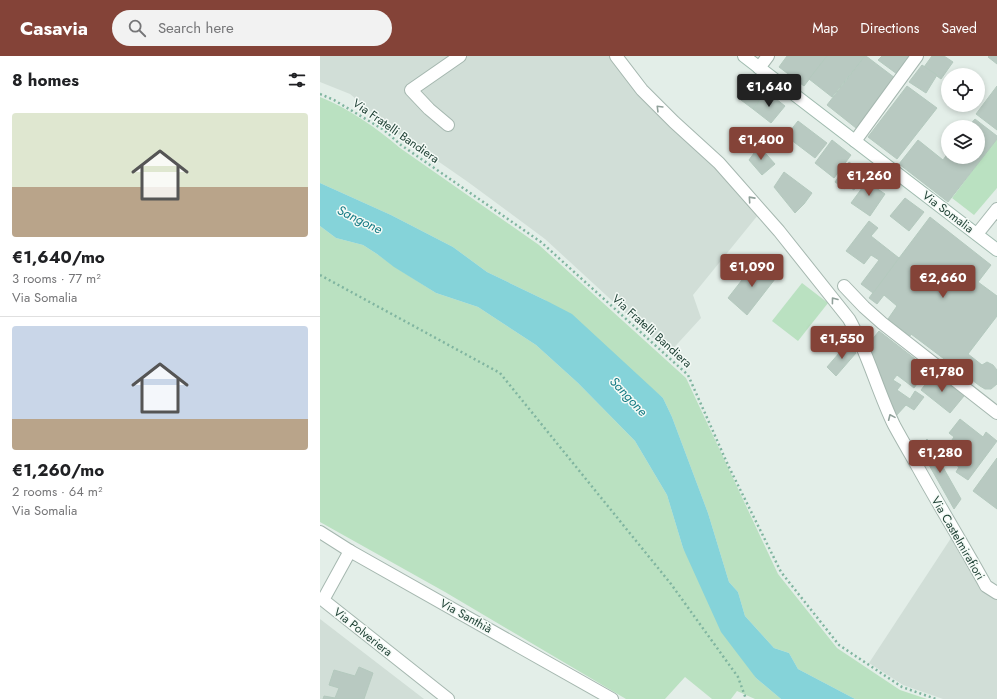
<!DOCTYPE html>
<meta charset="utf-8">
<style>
:root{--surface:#fff;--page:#f2f2f2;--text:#202124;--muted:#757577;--line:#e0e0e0;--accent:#844338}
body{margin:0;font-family:Jost,sans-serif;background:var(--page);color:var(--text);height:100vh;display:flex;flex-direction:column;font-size:15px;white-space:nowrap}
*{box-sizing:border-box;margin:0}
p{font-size:13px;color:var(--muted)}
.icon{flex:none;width:22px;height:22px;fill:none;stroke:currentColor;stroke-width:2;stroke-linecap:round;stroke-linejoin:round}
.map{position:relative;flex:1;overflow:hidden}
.details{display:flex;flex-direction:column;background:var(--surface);width:320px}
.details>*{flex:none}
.buttons{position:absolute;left:621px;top:12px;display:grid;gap:8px}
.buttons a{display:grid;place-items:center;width:44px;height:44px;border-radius:50%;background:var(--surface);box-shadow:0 2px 6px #0003;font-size:20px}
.price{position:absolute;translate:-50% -34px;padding:0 9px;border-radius:4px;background:var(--accent);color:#fff;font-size:13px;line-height:26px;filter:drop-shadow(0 1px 2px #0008)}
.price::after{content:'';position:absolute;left:50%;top:24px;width:12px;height:9px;margin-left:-6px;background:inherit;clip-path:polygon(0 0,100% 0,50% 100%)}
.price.active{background:#222;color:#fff}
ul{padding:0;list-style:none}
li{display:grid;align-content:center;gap:8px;height:212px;padding:0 12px}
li+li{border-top:1px solid var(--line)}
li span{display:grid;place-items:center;height:124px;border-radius:4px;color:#555}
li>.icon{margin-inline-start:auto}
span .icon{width:72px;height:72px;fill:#fffc;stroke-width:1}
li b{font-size:17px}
h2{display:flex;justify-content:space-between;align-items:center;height:48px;padding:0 12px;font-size:17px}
header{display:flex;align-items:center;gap:24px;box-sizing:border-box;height:56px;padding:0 20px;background:var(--accent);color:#fff}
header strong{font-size:19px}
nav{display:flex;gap:22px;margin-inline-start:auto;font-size:14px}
.search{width:280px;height:36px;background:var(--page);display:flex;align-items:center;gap:10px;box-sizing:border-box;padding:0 14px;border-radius:22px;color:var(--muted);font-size:15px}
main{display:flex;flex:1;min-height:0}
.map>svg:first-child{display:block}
</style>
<header>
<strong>Casavia</strong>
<div class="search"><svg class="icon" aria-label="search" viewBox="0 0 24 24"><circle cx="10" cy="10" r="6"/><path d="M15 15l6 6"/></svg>Search here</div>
<nav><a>Map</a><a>Directions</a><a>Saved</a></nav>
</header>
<main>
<section class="details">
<h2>8 homes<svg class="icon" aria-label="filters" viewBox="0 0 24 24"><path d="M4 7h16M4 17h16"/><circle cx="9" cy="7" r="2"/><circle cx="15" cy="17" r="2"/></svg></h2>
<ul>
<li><span style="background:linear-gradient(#dfe7d0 60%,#b9a48a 0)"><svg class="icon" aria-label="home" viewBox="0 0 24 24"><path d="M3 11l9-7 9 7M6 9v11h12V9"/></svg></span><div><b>€1,640/mo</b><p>3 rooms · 77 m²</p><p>Via Somalia</p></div></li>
<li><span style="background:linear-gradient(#c9d6e8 75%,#b9a48a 0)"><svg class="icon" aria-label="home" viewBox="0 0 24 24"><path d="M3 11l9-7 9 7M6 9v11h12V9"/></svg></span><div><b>€1,260/mo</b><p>2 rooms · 64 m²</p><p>Via Somalia</p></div></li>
</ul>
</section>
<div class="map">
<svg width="677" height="643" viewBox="0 0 677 643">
<rect width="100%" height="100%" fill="#e3eee8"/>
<g fill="#d1ded7">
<path d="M0,0H293L319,38L334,55L376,95L394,108L438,159L373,239L381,262L349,297L225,183L148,126L73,74L30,38L0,26Z"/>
<path d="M633,479L677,542V643H623L583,629L549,607Z"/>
<path d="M0,563L104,643H0Z"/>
</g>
<g fill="#bae1c1">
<path d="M0,41C28,52 57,72 80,92L219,189L366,322L458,518L517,592L580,634L607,643H535L478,613L469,597L454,592L425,560L418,536L409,526L388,457L352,361L343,342L225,244L167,216L133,191L71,159L0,127Z"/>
<path d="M677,82V132L654,159L632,142Z"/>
<path d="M0,170L16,182L43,189L57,198L75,211L116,237L158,251L216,289L258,327L315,385L347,439L363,492L436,622L461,643H435L417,635L411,643H392L365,621L345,643H306L125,536L0,466Z"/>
<path d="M482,227L508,247L478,285L452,265Z"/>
</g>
<path fill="#85d3d9" d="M0,127L71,159L133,191L167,216L225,244L252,258L343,342L352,361L388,457L409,526L418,536L425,560L454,592L469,597L478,613L535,643H461L436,622L401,576L363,492L347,439L315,385L258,327L216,289L158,251L116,237L74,211L57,198L43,189L16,182L0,170Z"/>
<g fill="#b8c9c1" stroke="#b4c9be">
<path d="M467,0H507L484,30L459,11Z"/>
<path d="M507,0H545L512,41L489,23Z"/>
<path d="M545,0H546L575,22L536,72L507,49Z"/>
<path d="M562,0H590L577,18L558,4Z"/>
<path d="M612,0H624L633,6L621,23L604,11Z"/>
<path d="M669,0H677V8L668,1Z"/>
<path d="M602,9L617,19L606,37L589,26Z"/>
<path d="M432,22L447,34L433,53L417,41Z"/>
<path d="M587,30L617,52L577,103L548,81Z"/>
<path d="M677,30V74L656,58Z"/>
<path d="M447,36L465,50L451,67L433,53Z"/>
<path d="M655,63L677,80V83L628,146L579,108L598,84L623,104L628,97V101H658V71H648Z"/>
<path d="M478,65L507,87L495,102L466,80Z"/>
<path d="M512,84L531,99L514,122L495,107Z"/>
<path d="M439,90L455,108L442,119L429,104Z"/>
<path d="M529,106L546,118L534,134L528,130L525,133L515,126Z"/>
<path d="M464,116L492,137L484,148L475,157L454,131Z"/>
<path d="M551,120L560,126L556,132L565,138L550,160L531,147Z"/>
<path d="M585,142L604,156L589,175L570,160Z"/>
<path d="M610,161L671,209L658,226L677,240V260L648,298L662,309L667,306L673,309L677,314V328L671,333H665L660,330L591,278L590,280L568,263L577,250L564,239L557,248L549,242Z"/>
<path d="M549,165L558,172L551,180L579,202L553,237L541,228L559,204L551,199L544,208L526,195Z"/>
<path d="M436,206L455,223L427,259L408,242Z"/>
<path d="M559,275L608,313L594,332L577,319L573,324L581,329L577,334L590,343L595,335L604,341L594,354L586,349L575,361L547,290Z"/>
<path d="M527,288L536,297L516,320L507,311Z"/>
<path d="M614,317L644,340L630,357L601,334Z"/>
<path d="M640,363L663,381L666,376L677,385L648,424L636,416L639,411L630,405L635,398L627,391L634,381L629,377Z"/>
<path d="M607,383L641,443L634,453L600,393Z"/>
<path d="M677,402V453L653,435Z"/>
<path d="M39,611L53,617L44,643H3L4,640L15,642L19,632L9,629L14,614L35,620Z"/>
</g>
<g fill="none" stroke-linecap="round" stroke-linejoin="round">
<defs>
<g id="street">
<path d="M296,0L322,34L354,66L399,107L459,175L529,263C548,297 557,334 574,369C581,382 588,394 595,406C618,448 643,488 666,530L677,537"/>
<path d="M439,12L448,0"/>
<path d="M128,69L109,53L91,34L140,0"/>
<path d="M535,85L597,0"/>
<path d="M657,178L677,153"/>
<path d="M524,230L544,251L562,267L677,357"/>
<path d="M0,476L30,495L292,643"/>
<path d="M30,495L3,544L128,643"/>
</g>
<path id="secondary" d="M424,0L677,194"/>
</defs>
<use href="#street" stroke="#a5b7af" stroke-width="14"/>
<use href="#secondary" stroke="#a0bbaf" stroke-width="14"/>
<g stroke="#80b5a0" stroke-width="2.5" stroke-dasharray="2 3" stroke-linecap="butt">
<path d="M0,38L14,44L64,74L81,89L221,186L368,319L408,409L461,516L519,589L582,631L616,643"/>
<path d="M0,219L180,317L351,528L418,621L426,643"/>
</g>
<use href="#street" stroke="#fff" stroke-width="12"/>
<use href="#secondary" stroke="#fff" stroke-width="12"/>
</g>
<defs><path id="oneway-chevron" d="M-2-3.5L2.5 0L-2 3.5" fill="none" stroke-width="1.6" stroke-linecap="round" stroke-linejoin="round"/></defs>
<g stroke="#90a09a">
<use href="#oneway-chevron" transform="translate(339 52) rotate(-135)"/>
<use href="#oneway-chevron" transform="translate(431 143) rotate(-132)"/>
<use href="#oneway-chevron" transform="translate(514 244) rotate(-127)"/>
<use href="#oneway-chevron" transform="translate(571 361) rotate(-114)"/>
</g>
<g text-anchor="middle" stroke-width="3" stroke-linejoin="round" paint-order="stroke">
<g font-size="12" fill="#204236" stroke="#f4faf6">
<text transform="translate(76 75) rotate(35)" y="4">Via Fratelli Bandiera</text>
<text transform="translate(628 156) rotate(37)" y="4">Via Somalia</text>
<text transform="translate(332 275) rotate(42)" y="4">Via Fratelli Bandiera</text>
<text transform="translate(638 482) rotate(60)" y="4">Via Castelmirafiori</text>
<text transform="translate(146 560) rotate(29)" y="4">Via Santhià</text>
<text transform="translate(43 576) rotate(38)" y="4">Via Polveriera</text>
</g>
<g font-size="13" font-style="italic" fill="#147b84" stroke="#f4faf6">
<text transform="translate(40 163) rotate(26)" y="5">Sangone</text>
<text transform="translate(309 340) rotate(47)" y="5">Sangone</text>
</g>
</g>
</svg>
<div class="buttons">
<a><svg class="icon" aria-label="locate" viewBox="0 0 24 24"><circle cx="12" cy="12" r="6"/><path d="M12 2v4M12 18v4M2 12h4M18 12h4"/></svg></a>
<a><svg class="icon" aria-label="layers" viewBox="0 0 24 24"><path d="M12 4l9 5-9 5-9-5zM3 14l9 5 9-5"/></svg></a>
</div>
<b class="price active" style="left:449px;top:52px">€1,640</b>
<b class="price" style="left:441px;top:105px">€1,400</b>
<b class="price" style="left:549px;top:141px">€1,260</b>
<b class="price" style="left:432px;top:232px">€1,090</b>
<b class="price" style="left:623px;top:243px">€2,660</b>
<b class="price" style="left:522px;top:304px">€1,550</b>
<b class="price" style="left:622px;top:337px">€1,780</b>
<b class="price" style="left:620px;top:418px">€1,280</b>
</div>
</main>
